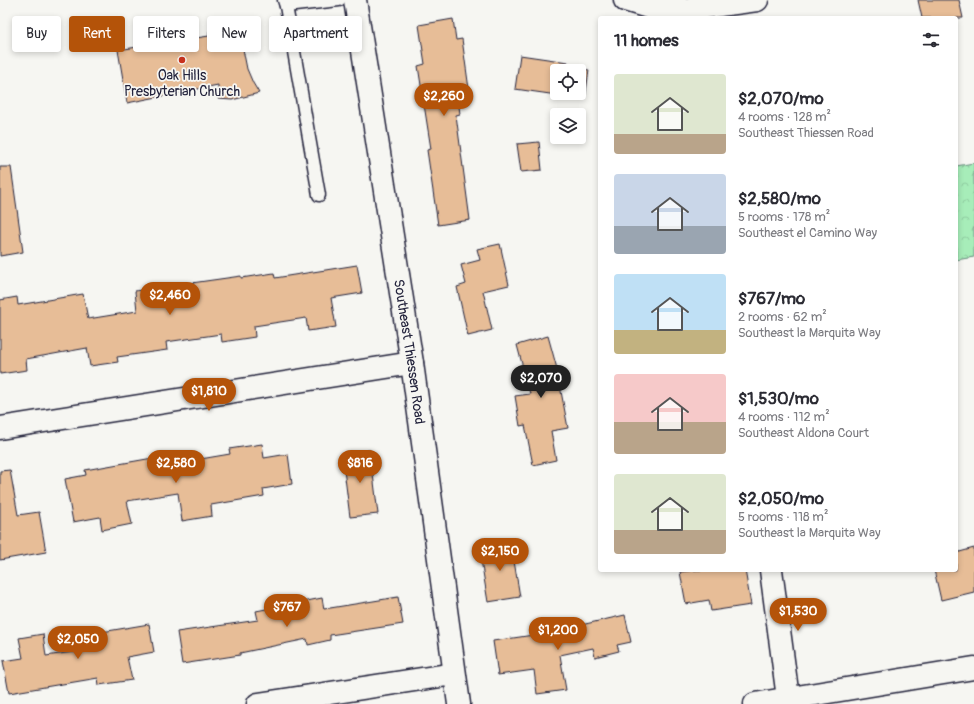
<!DOCTYPE html>
<meta charset="utf-8">
<style>
:root{--surface:#fff;--page:#f2f2f3;--text:#2b2b33;--muted:#7c7c81;--accent:#b45309}
body{margin:0;font-family:Pangolin,sans-serif;background:var(--page);color:var(--text);height:100vh;display:flex;flex-direction:column;font-size:15px;white-space:nowrap}
*{box-sizing:border-box;margin:0}
p{font-size:13px;color:var(--muted)}
.icon{flex:none;width:22px;height:22px;fill:none;stroke:currentColor;stroke-width:2;stroke-linecap:round;stroke-linejoin:round}
.map{position:relative;flex:1;overflow:hidden}
.panel{position:absolute;left:598px;top:16px;width:360px;height:556px;display:flex;flex-direction:column;background:var(--surface);border-radius:4px;box-shadow:0 2px 6px #0003}
.panel>*{flex:none}
.banner{position:absolute;left:12px;top:16px;width:380px;height:36px;display:flex;gap:8px}
.buttons{position:absolute;left:550px;top:64px;display:grid;gap:8px}
.buttons a{display:grid;place-items:center;width:36px;height:36px;border-radius:4px;background:var(--surface);box-shadow:0 2px 6px #0003;font-size:20px}
.price{position:absolute;translate:-50% -34px;padding:0 9px;border-radius:14px;background:var(--accent);color:#fff;font-size:13px;line-height:26px;filter:drop-shadow(0 1px 2px #0008)}
.price::after{content:'';position:absolute;left:50%;top:24px;width:12px;height:9px;margin-left:-6px;background:inherit;clip-path:polygon(0 0,100% 0,50% 100%)}
.price.current{background:#222;color:#fff}
ul{padding:0;list-style:none}
li{display:flex;align-items:center;gap:12px;height:100px;padding:0 16px}
li span{display:grid;place-items:center;flex:none;width:112px;height:80px;border-radius:4px;color:#555}
li>.icon{margin-inline-start:auto}
span .icon{width:48px;height:48px;fill:#fffc;stroke-width:1}
li b{font-size:17px}
h2{display:flex;justify-content:space-between;align-items:center;height:48px;padding:0 16px;font-size:17px}
.chip{padding:0 14px;border-radius:4px;background:var(--surface);box-shadow:0 2px 6px #0003;font-size:14px;line-height:36px}
.chip.current{background:var(--accent);color:#fff}
.map>svg:first-child{display:block}
</style>
<div class="map">
<svg width="974" height="704" viewBox="0 0 974 704">
<defs>
<pattern id="forest-crowns" width="20" height="18" patternUnits="userSpaceOnUse"><rect width="20" height="18" fill="#a7edb9"/><path d="M2 6a3 3 0 1 1 6 0M12 15a3 3 0 1 1 6 0" fill="none" stroke="#8fcba0"/></pattern>
</defs>
<rect width="100%" height="100%" fill="#f6f6f2"/>
<filter id="ink" filterUnits="userSpaceOnUse"><feTurbulence type="fractalNoise" baseFrequency=".025" numOctaves="2"/><feDisplacementMap in="SourceGraphic" scale="8" xChannelSelector="R" yChannelSelector="G"/><feConvolveMatrix kernelMatrix="1 2 1 2 8 2 1 2 1" color-interpolation-filters="sRGB"/></filter>
<g filter="url(#ink)">
<path fill="url(#forest-crowns)" stroke="#64887a" d="M974,163V257L956,260V166Z"/>
<g fill="#e7bd97" stroke="#22223b" fill-rule="evenodd">
<path d="M918,0H959L963,18H922Z"/>
<path d="M453,19L456,40L462,39L469,89L457,91L460,114L456,115L470,220L438,225L427,150L431,149L418,66L425,64L419,25Z"/>
<path d="M243,26V49L247,69L253,83L259,93L232,100L218,99V85L127,103L118,50L209,36V31Z"/>
<path d="M520,55L568,62L567,67L589,70L585,99L515,89ZM557,71H579V93H557Z"/>
<path d="M539,142L542,170L521,172L517,144Z"/>
<path d="M0,167H11L23,252L0,256Z"/>
<path d="M500,244L509,285L483,291L492,330L468,336L457,287L466,284L461,265L480,260L477,249Z"/>
<path d="M357,265L362,293L331,298L336,327L308,331L306,318L254,326L255,337L222,342L221,334L166,342L167,350L117,357L118,362L90,366L87,348L26,359L27,370L0,374V300L17,297L18,305L83,294L88,319L137,311L135,291L241,276V278L274,273L275,278Z"/>
<path d="M548,336L556,365L568,428L551,431L556,460L533,465L525,425L520,426L515,396L530,394L517,345Z"/>
<path d="M262,444L264,458L288,454L292,484L263,489L264,496L211,505L212,516L182,521L178,493L127,501L132,524L102,530L100,517L73,522L65,479L86,475L85,470L181,453L183,462L230,454L229,449Z"/>
<path d="M370,450L378,514L350,517L342,454Z"/>
<path d="M10,470L18,515L39,512L46,552L0,560V471Z"/>
<path d="M511,543L520,597L488,602L479,548Z"/>
<path d="M974,548V592L941,600L934,570H956V553Z"/>
<path d="M697,570H745L751,605L711,611L709,600L686,604L680,572Z"/>
<path d="M398,597L403,624L330,635V640L308,645L307,639L240,653V655L182,664L177,632L258,620L256,611L322,598L324,609Z"/>
<path d="M625,615L631,642L617,645L619,651L595,657L593,648L560,655L566,690L537,694L534,670L498,675L493,641L581,628V625Z"/>
<path d="M149,624L154,652L127,657L132,680L99,685L98,678L9,693L3,661L23,658L19,638L43,634L46,656L93,649L90,634Z"/>
</g>
<g fill="none" stroke-linecap="round" stroke-linejoin="round">
<defs>
<g id="lane">
<path d="M284,0L286,6L339,0"/>
<path d="M286,6L319,195"/>
</g>
<g id="street">
<path d="M625,0L648,7L683,10L757,0"/>
<path d="M0,428L412,363"/>
<path d="M771,570L788,698"/>
<path d="M258,704L454,674"/>
<path d="M755,704L974,668"/>
</g>
<g id="secondary">
<path id="s1" d="M355,0L412,363L459,704"/>
</g>
</defs>
<use href="#lane" stroke="#22223b" stroke-width="15"/>
<use href="#street" stroke="#22223b" stroke-width="25"/>
<use href="#secondary" stroke="#22223b" stroke-width="25"/>
<use href="#lane" stroke="#f6f6f2" stroke-width="12"/>
<use href="#street" stroke="#f6f6f2" stroke-width="22"/>
<use href="#secondary" stroke="#f6f6f2" stroke-width="22"/>
</g>
</g>
<circle fill="#c8321e" stroke="#f6f6f2" stroke-width="1.5" cx="182" cy="60" r="4"/>
<g text-anchor="middle" stroke-width="3.5" stroke-linejoin="round" paint-order="stroke">
<g font-size="14" fill="#22223b" stroke="#f6f6f2">
<text x="182" y="80">Oak Hills<tspan x="182" dy="16">Presbyterian Church</tspan></text>
</g>
<g font-size="14" fill="#22223b" stroke="#f6f6f2">
<text dy="5" stroke="none"><textPath href="#s1" startOffset="356">Southeast Thiessen Road</textPath></text>
</g>
</g>
</svg>
<div class="buttons">
<a><svg class="icon" aria-label="locate" viewBox="0 0 24 24"><circle cx="12" cy="12" r="6"/><path d="M12 2v4M12 18v4M2 12h4M18 12h4"/></svg></a>
<a><svg class="icon" aria-label="layers" viewBox="0 0 24 24"><path d="M12 4l9 5-9 5-9-5zM3 14l9 5 9-5"/></svg></a>
</div>
<b class="price" style="left:444px;top:117px">$2,260</b>
<b class="price" style="left:170px;top:316px">$2,460</b>
<b class="price current" style="left:541px;top:399px">$2,070</b>
<b class="price" style="left:209px;top:412px">$1,810</b>
<b class="price" style="left:176px;top:484px">$2,580</b>
<b class="price" style="left:360px;top:484px">$816</b>
<b class="price" style="left:500px;top:572px">$2,150</b>
<b class="price" style="left:287px;top:628px">$767</b>
<b class="price" style="left:798px;top:632px">$1,530</b>
<b class="price" style="left:558px;top:651px">$1,200</b>
<b class="price" style="left:78px;top:660px">$2,050</b>
<div class="banner">
<a class="chip">Buy</a>
<a class="chip current">Rent</a>
<a class="chip">Filters</a>
<a class="chip">New</a>
<a class="chip">Apartment</a>
</div>
<section class="panel">
<h2>11 homes<svg class="icon" aria-label="filters" viewBox="0 0 24 24"><path d="M4 7h16M4 17h16"/><circle cx="9" cy="7" r="2"/><circle cx="15" cy="17" r="2"/></svg></h2>
<ul>
<li><span style="background:linear-gradient(#dfe7d0 75%,#b9a48a 0)"><svg class="icon" aria-label="home" viewBox="0 0 24 24"><path d="M3 11l9-7 9 7M6 9v11h12V9"/></svg></span><div><b>$2,070/mo</b><p>4 rooms · 128 m²</p><p>Southeast Thiessen Road</p></div></li>
<li><span style="background:linear-gradient(#c9d6e8 65%,#9aa5b1 0)"><svg class="icon" aria-label="home" viewBox="0 0 24 24"><path d="M3 11l9-7 9 7M6 9v11h12V9"/></svg></span><div><b>$2,580/mo</b><p>5 rooms · 178 m²</p><p>Southeast el Camino Way</p></div></li>
<li><span style="background:linear-gradient(#bfe0f5 70%,#c2b280 0)"><svg class="icon" aria-label="home" viewBox="0 0 24 24"><path d="M3 11l9-7 9 7M6 9v11h12V9"/></svg></span><div><b>$767/mo</b><p>2 rooms · 62 m²</p><p>Southeast la Marquita Way</p></div></li>
<li><span style="background:linear-gradient(#f6c9c9 60%,#b9a48a 0)"><svg class="icon" aria-label="home" viewBox="0 0 24 24"><path d="M3 11l9-7 9 7M6 9v11h12V9"/></svg></span><div><b>$1,530/mo</b><p>4 rooms · 112 m²</p><p>Southeast Aldona Court</p></div></li>
<li><span style="background:linear-gradient(#dfe7d0 70%,#b9a48a 0)"><svg class="icon" aria-label="home" viewBox="0 0 24 24"><path d="M3 11l9-7 9 7M6 9v11h12V9"/></svg></span><div><b>$2,050/mo</b><p>5 rooms · 118 m²</p><p>Southeast la Marquita Way</p></div></li>
</ul>
</section>
</div>
